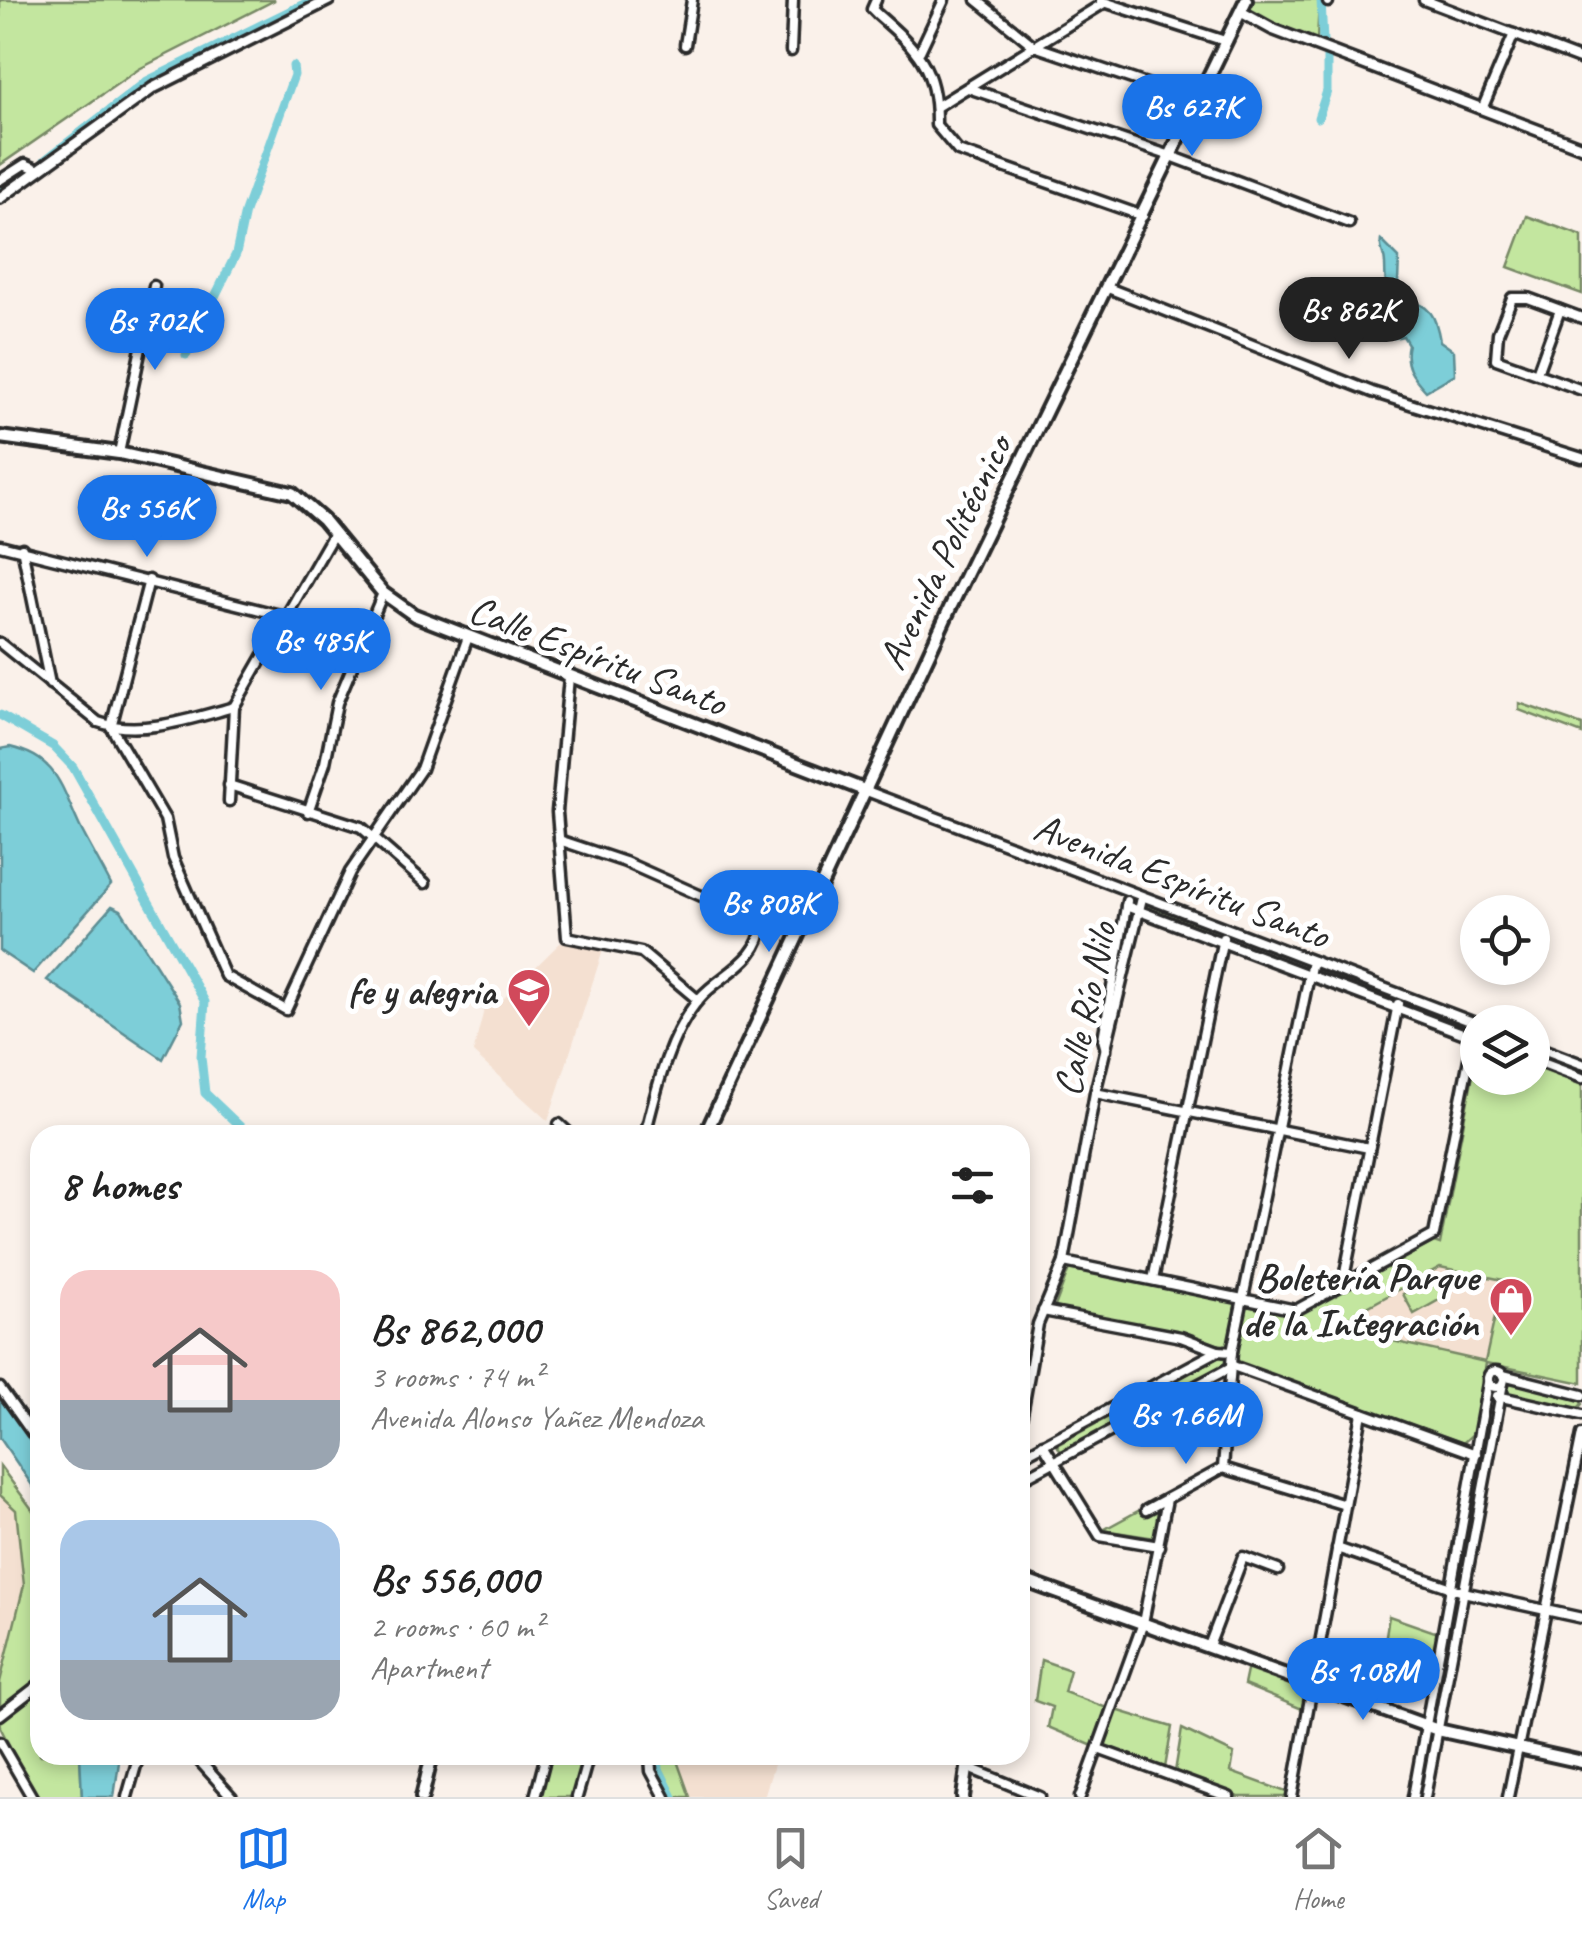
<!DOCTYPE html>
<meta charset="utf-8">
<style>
:root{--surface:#fff;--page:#f6f6f6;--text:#222;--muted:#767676;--line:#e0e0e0;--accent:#1a73e8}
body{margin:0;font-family:Caveat,sans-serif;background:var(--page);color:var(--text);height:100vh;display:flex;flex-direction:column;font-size:38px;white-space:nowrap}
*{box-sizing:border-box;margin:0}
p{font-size:32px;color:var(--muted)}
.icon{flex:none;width:55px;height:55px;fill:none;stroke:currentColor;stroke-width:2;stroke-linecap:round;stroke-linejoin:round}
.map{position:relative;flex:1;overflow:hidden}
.side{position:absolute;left:30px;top:1125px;width:1000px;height:640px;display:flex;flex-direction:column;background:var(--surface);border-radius:30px;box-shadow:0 5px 15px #0003}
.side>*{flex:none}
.buttons{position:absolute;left:1460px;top:895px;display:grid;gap:20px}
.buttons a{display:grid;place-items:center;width:90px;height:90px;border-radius:50%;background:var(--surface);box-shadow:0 5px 15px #0003;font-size:50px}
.price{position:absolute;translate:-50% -85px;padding:0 22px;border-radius:35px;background:var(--accent);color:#fff;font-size:32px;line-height:65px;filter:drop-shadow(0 2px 5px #0008)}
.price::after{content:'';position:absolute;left:50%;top:60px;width:30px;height:22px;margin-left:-15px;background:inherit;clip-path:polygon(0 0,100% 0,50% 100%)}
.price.current{background:#222;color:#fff}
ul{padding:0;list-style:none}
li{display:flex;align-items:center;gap:30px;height:250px;padding:0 30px}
li span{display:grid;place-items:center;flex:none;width:280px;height:200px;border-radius:30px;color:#555}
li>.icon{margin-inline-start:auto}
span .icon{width:120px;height:120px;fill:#fffc;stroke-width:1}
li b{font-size:42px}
h2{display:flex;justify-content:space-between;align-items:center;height:120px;padding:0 30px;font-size:42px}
.menu{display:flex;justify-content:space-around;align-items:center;height:140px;border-top:2px solid var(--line);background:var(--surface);font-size:28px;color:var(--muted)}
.menu a{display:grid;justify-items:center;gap:5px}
.menu .current{color:var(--accent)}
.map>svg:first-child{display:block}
</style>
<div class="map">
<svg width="1582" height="1797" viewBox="0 0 1582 1797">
<rect width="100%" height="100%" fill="#faf1ea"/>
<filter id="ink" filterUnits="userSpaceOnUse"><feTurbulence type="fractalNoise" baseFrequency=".01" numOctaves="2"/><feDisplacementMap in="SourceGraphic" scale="20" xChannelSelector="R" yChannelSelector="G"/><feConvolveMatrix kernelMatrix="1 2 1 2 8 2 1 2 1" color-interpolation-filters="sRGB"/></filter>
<g filter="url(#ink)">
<g fill="#f4e0d1">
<path d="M560,943L604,947L548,1121L473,1053L487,998L499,1003Z"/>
<path d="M1440,1267L1503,1279L1485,1363L1329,1327Z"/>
<path d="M0,1466L40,1520L0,1708Z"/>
<path d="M675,1755H777L764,1797H690Z"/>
</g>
<g fill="#c3e69f" stroke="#778865" stroke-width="2.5" fill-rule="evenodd">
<path d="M0,0H275L139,69L0,165Z"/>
<path d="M1253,0H1319L1317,41L1248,12Z"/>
<path d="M1527,216L1582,236V294L1508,267Z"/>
<path d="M1519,703L1582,725V734L1519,710Z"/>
<path d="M1143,902L1218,929L1217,934L1141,908Z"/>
<path d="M1316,967L1393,997L1391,1002L1314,972Z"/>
<path d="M1477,1054L1478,1078H1532L1533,1066L1582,1085V1383L1486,1363L1475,1432L1463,1443L1239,1363L1236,1353L1247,1305L1297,1315L1434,1242L1440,1244ZM1440,1267L1503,1280L1485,1362L1331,1327Z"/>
<path d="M1070,1266L1236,1303L1229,1342L1222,1346L1186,1333L1054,1309Z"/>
<path d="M1435,1277L1446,1296L1414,1314L1403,1294Z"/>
<path d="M1221,1356L1228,1362L1061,1452L1057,1445Z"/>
<path d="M1509,1382L1579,1398L1582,1404L1576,1410L1507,1393Z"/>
<path d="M0,1466L40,1520V1755H80L82,1797H36L0,1727V1682L24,1585L16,1510L0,1495Z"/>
<path d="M1162,1505L1155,1538L1103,1530L1140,1510Z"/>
<path d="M1389,1616L1438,1633L1428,1684L1381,1667Z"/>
<path d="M1041,1660L1070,1670L1064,1692L1107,1708L1093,1746L1048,1727L1052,1707L1035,1701Z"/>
<path d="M1248,1666L1306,1688L1302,1709L1244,1685Z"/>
<path d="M1116,1710L1172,1727L1165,1768L1102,1748Z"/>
<path d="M1182,1729L1234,1754L1231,1772L1289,1793L1288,1797H1238L1175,1772Z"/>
<path d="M551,1755H586L574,1797H540Z"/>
<path d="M654,1755H675L690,1797H668L654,1770Z"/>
</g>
<g fill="#7dced8" stroke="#5c8d93" stroke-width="2.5">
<path d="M1381,240L1399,258L1398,282L1405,300C1431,304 1436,317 1440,341L1454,351L1455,374L1426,391C1412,376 1403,365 1408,344L1403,336L1394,338C1388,317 1385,286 1385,264C1385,254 1379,250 1381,240Z"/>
<path d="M10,747C58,758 61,787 80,827C90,847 101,865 111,885L33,973L0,951V749Z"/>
<path d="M112,906L121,910L180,1003L183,1020L163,1059L47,980Z"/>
<path d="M0,1398L40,1455V1497L0,1438Z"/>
<path d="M80,1755H120L114,1797H82Z"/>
</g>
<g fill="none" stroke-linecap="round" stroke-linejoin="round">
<g stroke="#7dced8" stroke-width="9">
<path d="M1321,0L1323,41"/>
<path d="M1318,118L1327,91V54"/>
<path d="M45,160L147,81L312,0"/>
<path d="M0,191L31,169"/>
<path d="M186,355L236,254L245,212L294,75L293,66"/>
<path d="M0,715L53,746L73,767L205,1002L201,1057L205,1093L249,1135"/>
<path d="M658,1755L659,1769L673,1797"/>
</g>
<defs>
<g id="minor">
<path d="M876,0L872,9L877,14C917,49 937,67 936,125L958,151L1143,216"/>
<path d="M977,0L1034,46L1197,101"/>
<path d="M1424,0L1582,60"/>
<path d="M1101,1L1225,41"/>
<path d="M1328,2V0"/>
<path d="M685,45L692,0"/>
<path d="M791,51L793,0"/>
<path d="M920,51L944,0"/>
<path d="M968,88L1171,156L1349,223"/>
<path d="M936,107L1104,3"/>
<path d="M1483,107L1514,34"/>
<path d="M0,180L25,164L39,170"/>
<path d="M1108,288L1372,392L1582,458"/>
<path d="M1582,318L1528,298H1512L1498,333L1496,359L1582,390"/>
<path d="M1537,373L1560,310"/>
<path d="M119,453L154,286"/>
<path d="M0,545L288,617"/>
<path d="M22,548L50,684"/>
<path d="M149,580L111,727L165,819L173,858L225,976L286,1010L350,872L421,769L468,637"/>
<path d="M0,643L98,722C140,737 193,718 234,707L334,533"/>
<path d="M569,677L557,812L567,937L641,952L698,1000"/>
<path d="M229,785L361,827L425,883"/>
<path d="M864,790L1478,1024"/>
<path d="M229,801L234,707"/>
<path d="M308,812L325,763L337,703L383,593"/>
<path d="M559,840L625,862L762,923C761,961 721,974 700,998C669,1033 656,1091 645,1135"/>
<path d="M1126,906L1478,1039"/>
<path d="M1532,1045L1582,1064"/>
<path d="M1106,1050L1103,1039L1127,901"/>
<path d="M1532,1059L1582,1078"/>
<path d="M1095,1093L1369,1148"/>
<path d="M559,1124L571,1135"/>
<path d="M1064,1262L1296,1310L1434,1235L1476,1024"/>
<path d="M1153,1280L1223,938"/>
<path d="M1343,1283L1398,1004"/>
<path d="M1043,1311L1181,1337L1218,1351"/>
<path d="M1233,1366L1476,1454"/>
<circle cx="1496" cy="1379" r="8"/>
<path d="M1503,1375L1582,1395"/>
<path d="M0,1388L40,1444"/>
<path d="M1497,1396L1582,1415"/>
<path d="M1020,1425L1038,1324L1064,1262L1095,1093L1142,898"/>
<path d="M1043,1444L1100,1536L1159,1546"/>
<path d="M1020,1457L1218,1351L1232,1352"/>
<path d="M1223,1468L1232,1352L1312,961"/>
<path d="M1223,1468L1345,1505"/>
<path d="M1020,1480L1233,1366"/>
<path d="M1146,1510L1223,1468"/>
<path d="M1337,1548L1463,1592L1582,1618"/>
<path d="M1209,1646L1243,1557L1278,1570"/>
<path d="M0,1715L40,1684"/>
<path d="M0,1742L32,1797"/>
<path d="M1098,1749L1229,1797"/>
<path d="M194,1755L232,1797"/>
<path d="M650,1755L651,1771L665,1797"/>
<path d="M967,1767L1040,1797"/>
<path d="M127,1797L139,1755"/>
<path d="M535,1797L546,1755"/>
<path d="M577,1797L589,1755"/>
<path d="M1080,1797L1143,1623L1167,1499"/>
<path d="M1292,1797L1362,1413"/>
<path d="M1413,1797L1488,1383"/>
<path d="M1425,1797L1503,1383"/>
<path d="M1508,1797L1582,1434"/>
</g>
<g id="tertiary">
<path d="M1241,12L1272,29L1582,147"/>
<path d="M0,198L153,88L329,0"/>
</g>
<g id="secondary">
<path d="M0,437L119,453L292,493L323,520L383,593L414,615L864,790"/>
<path d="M705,1135L950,608L1246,0"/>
<path d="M1020,1579L1438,1730L1582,1762"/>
<path d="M422,1797L432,1755"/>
<path d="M963,1797L969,1755"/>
</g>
</defs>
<use href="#minor" stroke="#2b2b2b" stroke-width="15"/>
<use href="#tertiary" stroke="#2b2b2b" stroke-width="16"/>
<use href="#secondary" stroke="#2b2b2b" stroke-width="18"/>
<use href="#minor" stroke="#fff" stroke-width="8"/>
<use href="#tertiary" stroke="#fff" stroke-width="9"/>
<use href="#secondary" stroke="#fff" stroke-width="10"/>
</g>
</g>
<defs>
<symbol id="school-pin" viewBox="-11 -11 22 30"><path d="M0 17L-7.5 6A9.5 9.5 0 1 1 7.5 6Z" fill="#d1495b" stroke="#fff"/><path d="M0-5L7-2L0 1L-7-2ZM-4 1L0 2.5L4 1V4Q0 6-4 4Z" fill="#fff"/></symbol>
<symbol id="shop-pin" viewBox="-11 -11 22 30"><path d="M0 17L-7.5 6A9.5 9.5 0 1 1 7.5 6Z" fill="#d1495b" stroke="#fff"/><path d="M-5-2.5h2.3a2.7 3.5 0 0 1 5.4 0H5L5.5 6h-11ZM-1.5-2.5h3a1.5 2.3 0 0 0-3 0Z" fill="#fff"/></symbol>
</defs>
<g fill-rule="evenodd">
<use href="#school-pin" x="504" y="965" width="50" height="68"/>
<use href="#shop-pin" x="1486" y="1274" width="50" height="68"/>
</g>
<g text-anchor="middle" stroke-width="10" stroke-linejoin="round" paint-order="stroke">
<g font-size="40" fill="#2b2b2b" stroke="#fff">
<text transform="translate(944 552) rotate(-64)" y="14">Avenida Politécnico</text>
<text transform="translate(598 655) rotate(21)" y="14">Calle Espíritu Santo</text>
<text transform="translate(1182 880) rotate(21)" y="14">Avenida Espíritu Santo</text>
<text transform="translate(1084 1009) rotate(-78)" y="14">Calle Río Nilo</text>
</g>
<g font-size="40" font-weight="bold" fill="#2b2b2b" stroke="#fff" text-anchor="end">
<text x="496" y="1004">fe y alegria</text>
<text x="1478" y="1290">Boletería Parque<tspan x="1478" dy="46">de la Integración</tspan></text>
</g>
</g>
</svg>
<div class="buttons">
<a><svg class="icon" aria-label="locate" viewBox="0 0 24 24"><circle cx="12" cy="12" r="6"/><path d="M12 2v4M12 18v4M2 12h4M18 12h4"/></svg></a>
<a><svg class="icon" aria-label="layers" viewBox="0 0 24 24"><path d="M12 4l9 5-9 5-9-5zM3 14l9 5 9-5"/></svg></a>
</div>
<b class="price" style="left:1192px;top:159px">Bs 627K</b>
<b class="price current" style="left:1349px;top:362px">Bs 862K</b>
<b class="price" style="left:155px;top:373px">Bs 702K</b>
<b class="price" style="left:147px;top:560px">Bs 556K</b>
<b class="price" style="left:321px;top:693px">Bs 485K</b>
<b class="price" style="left:769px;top:955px">Bs 808K</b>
<b class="price" style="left:1186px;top:1467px">Bs 1.66M</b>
<b class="price" style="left:1363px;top:1723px">Bs 1.08M</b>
<section class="side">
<h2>8 homes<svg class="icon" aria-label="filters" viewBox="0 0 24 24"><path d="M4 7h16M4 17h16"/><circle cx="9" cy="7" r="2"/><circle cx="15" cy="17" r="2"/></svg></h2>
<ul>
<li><span style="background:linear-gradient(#f6c9c9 65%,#9aa5b1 0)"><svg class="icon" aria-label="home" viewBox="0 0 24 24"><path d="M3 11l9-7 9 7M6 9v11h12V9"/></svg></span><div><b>Bs 862,000</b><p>3 rooms · 74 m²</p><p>Avenida Alonso Yañez Mendoza</p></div></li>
<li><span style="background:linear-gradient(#a9c7e8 70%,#9aa5b1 0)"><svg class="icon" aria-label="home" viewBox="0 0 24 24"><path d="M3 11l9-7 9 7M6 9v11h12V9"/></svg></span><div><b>Bs 556,000</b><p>2 rooms · 60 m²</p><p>Apartment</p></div></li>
</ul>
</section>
</div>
<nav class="menu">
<a class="current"><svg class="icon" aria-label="map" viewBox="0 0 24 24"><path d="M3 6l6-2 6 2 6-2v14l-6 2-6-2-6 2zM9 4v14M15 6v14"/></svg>Map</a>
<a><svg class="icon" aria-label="saved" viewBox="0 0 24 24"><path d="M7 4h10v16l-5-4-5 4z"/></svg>Saved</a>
<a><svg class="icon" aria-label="home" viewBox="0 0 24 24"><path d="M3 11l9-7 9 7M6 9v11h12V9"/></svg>Home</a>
</nav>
